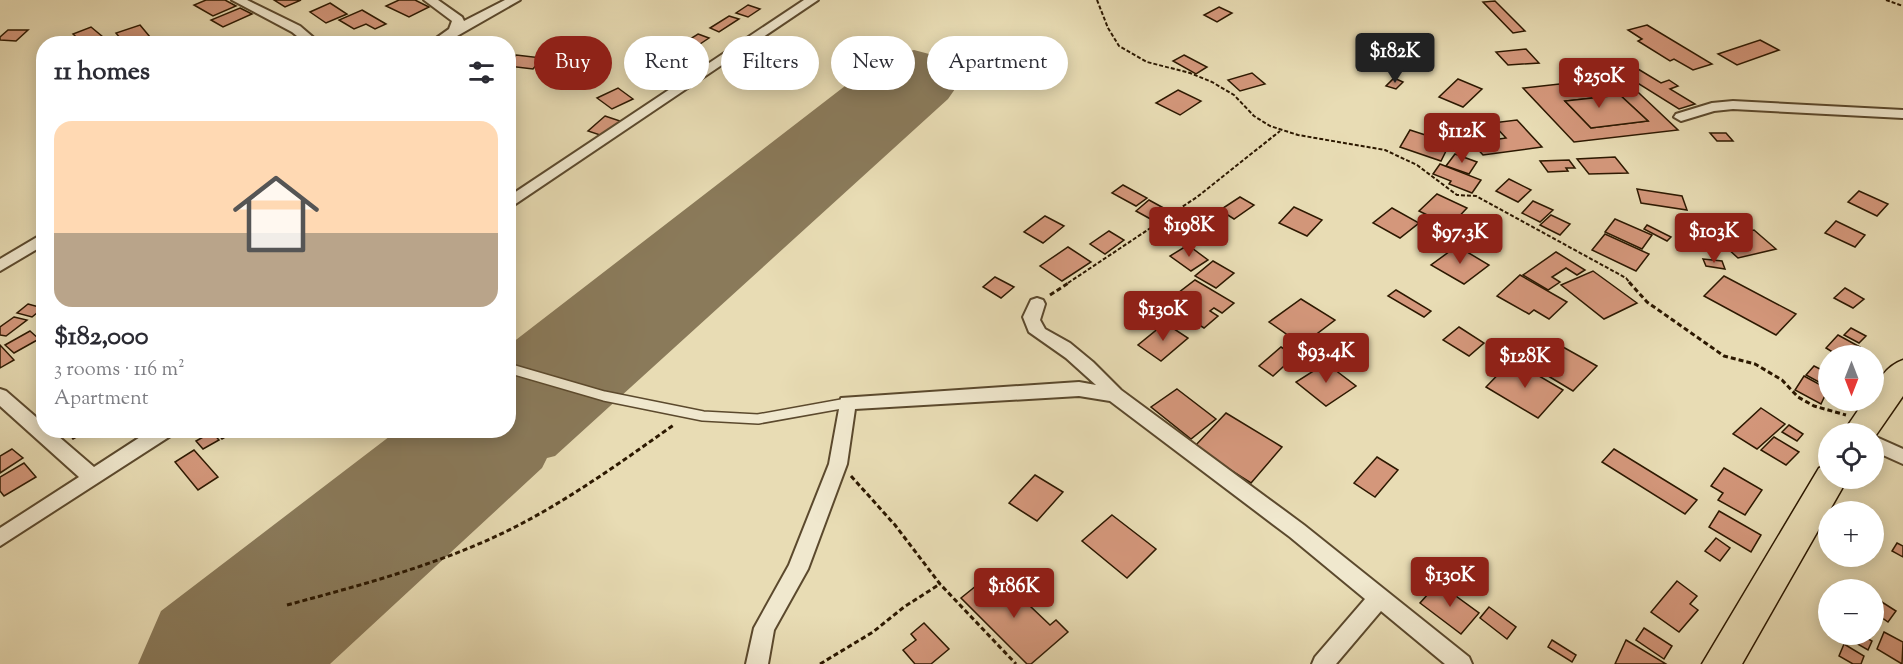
<!DOCTYPE html>
<meta charset="utf-8">
<style>
:root{--surface:#fff;--page:#f2f2f3;--text:#2b2b33;--muted:#7c7c81;--line:#e1e1e2;--accent:#8f2418}
body{margin:0;font-family:"Sorts Mill Goudy",serif;background:var(--page);color:var(--text);height:100vh;display:flex;flex-direction:column;font-size:22px;white-space:nowrap}
*{box-sizing:border-box;margin:0}
p{font-size:20px;color:var(--muted)}
.icon{flex:none;width:33px;height:33px;fill:none;stroke:currentColor;stroke-width:2;stroke-linecap:round;stroke-linejoin:round}
.map{position:relative;flex:1;overflow:hidden}
.sheet{position:absolute;left:36px;top:36px;width:480px;height:402px;display:flex;flex-direction:column;background:var(--surface);border-radius:24px;box-shadow:0 3px 15px #0003}
.sheet>*{flex:none}
.hud{position:absolute;left:534px;top:36px;width:570px;height:54px;display:flex;gap:12px}
.needle{width:39px;rotate:180deg}
.tools{position:absolute;left:1818px;top:345px;display:grid;gap:12px}
.tools a{display:grid;place-items:center;width:66px;height:66px;border-radius:50%;background:var(--surface);box-shadow:0 3px 15px #0003;font-size:30px}
.price{position:absolute;translate:-50% -51px;padding:0 14px;border-radius:6px;background:var(--accent);color:#fff;font-size:20px;line-height:39px;filter:drop-shadow(0 2px 3px #0008)}
.price::after{content:'';position:absolute;left:50%;top:36px;width:18px;height:14px;margin-left:-9px;background:inherit;clip-path:polygon(0 0,100% 0,50% 100%)}
.price.current{background:#222;color:#fff}
ul{padding:0;list-style:none}
li{display:grid;align-content:center;gap:12px;height:318px;padding:0 18px}
li+li{border-top:2px solid var(--line)}
li span{display:grid;place-items:center;height:186px;border-radius:18px;color:#555}
li>.icon{margin-inline-start:auto}
span .icon{width:108px;height:108px;fill:#fffc;stroke-width:1}
li b{font-size:26px}
h2{display:flex;justify-content:space-between;align-items:center;height:72px;padding:0 18px;font-size:26px}
.pill{padding:0 21px;border-radius:27px;background:var(--surface);box-shadow:0 3px 15px #0003;font-size:21px;line-height:54px}
.pill.current{background:var(--accent);color:#fff}
.map>svg:first-child{display:block}
</style>
<div class="map">
<svg width="1903" height="664" viewBox="0 0 1903 664">
<rect width="100%" height="100%" fill="#e8dcb4"/>
<filter id="stains"><feTurbulence type="fractalNoise" baseFrequency=".00333" numOctaves="4"/><feColorMatrix values="0 0 0 0 .2 0 0 0 0 .09 0 0 0 0 .02 0 0 0 .5 -.17"/></filter>
<radialGradient id="worn" r=".72"><stop offset=".6" stop-color="#630" stop-opacity="0"/><stop offset="1" stop-color="#630" stop-opacity=".3"/></radialGradient>
<g fill="none" stroke-linecap="round" stroke-linejoin="round">
<path fill="#8a7a5a" fill-rule="evenodd" d="M914,50L948,59L962,79L948,99L555,456L547,458L542,468L330,664H138L161,611L398,430H508V346L880,59Z"/>
</g>
<g fill="#d4977b" stroke="#2c1800" stroke-width="1.5" fill-rule="evenodd">
<path d="M206,0H225L236,6L213,16L194,5Z"/>
<path d="M274,0H301L285,7Z"/>
<path d="M399,0H415L429,7L409,17L386,6Z"/>
<path d="M1495,1L1525,31L1513,33L1483,2Z"/>
<path d="M330,3L347,14L326,23L310,12Z"/>
<path d="M748,5L760,9L748,17L736,13Z"/>
<path d="M1219,7L1232,13L1217,22L1204,15Z"/>
<path d="M240,8L252,14L223,27L211,20Z"/>
<path d="M362,10L386,24L375,29L366,24L354,29L339,20Z"/>
<path d="M729,16L739,19L719,32L710,28Z"/>
<path d="M140,25L150,37L133,44H125L116,33Z"/>
<path d="M1647,25L1712,64L1693,70L1674,59L1670,61L1638,41L1642,39L1628,30Z"/>
<path d="M91,27L103,37L84,44L73,34Z"/>
<path d="M8,30H28L16,41L0,40V37Z"/>
<path d="M698,34L709,38L694,48L682,44Z"/>
<path d="M1760,40L1779,50L1737,65L1718,54Z"/>
<path d="M1526,49L1539,63L1508,65L1496,52Z"/>
<path d="M516,55L542,58L533,69L508,66Z"/>
<path d="M681,55L698,62L682,73L665,66Z"/>
<path d="M1184,55L1207,67L1196,74L1173,61Z"/>
<path d="M1638,69L1661,83L1669,80L1678,86L1670,89L1695,104L1679,109L1623,74Z"/>
<path d="M646,70L661,76L649,85L634,79Z"/>
<path d="M1252,73L1265,84L1240,91L1228,80Z"/>
<path d="M1622,77L1678,130L1574,142L1523,88ZM1620,95L1648,121L1591,128L1565,101Z"/>
<path d="M1394,78L1403,82L1396,89L1386,86Z"/>
<path d="M1458,79L1482,89L1463,107L1439,97Z"/>
<path d="M618,88L633,99L612,109L597,98Z"/>
<path d="M1178,90L1201,101L1180,115L1156,103Z"/>
<path d="M1620,95L1648,121L1591,128L1565,101Z"/>
<path d="M605,116L623,122L606,137L588,131Z"/>
<path d="M1487,119L1499,131L1459,137L1447,124Z"/>
<path d="M1517,120L1542,147L1483,155L1472,143L1506,138L1492,123Z"/>
<path d="M1410,130L1450,143L1441,161L1400,147Z"/>
<path d="M1710,133H1726L1733,141H1717Z"/>
<path d="M1455,154L1477,162L1469,174L1446,166Z"/>
<path d="M1615,157L1628,173L1589,174L1577,159Z"/>
<path d="M1569,160L1575,168H1566L1568,171L1548,172L1540,161Z"/>
<path d="M1440,164L1481,180L1472,193L1449,184L1451,181L1433,174Z"/>
<path d="M1509,179L1531,190L1518,202L1496,191Z"/>
<path d="M1123,185L1147,198L1136,206L1112,193Z"/>
<path d="M1637,189L1682,196L1687,210L1641,203Z"/>
<path d="M1859,191L1888,204L1877,216L1848,202Z"/>
<path d="M1437,194L1467,208L1450,226L1419,211Z"/>
<path d="M1240,197L1254,205L1234,219L1220,210Z"/>
<path d="M1149,200L1169,211L1156,222L1136,211Z"/>
<path d="M1533,201L1553,210L1540,222L1522,213Z"/>
<path d="M1294,207L1322,220L1307,236L1279,223Z"/>
<path d="M1392,208L1419,223L1400,238L1373,223Z"/>
<path d="M1551,215L1570,224L1560,235L1540,225Z"/>
<path d="M1045,216L1064,226L1043,243L1024,232Z"/>
<path d="M1615,219L1652,235L1642,249L1605,232Z"/>
<path d="M1836,221L1865,235L1855,247L1825,233Z"/>
<path d="M1647,225L1671,237L1667,241L1644,229Z"/>
<path d="M1754,230L1776,249L1738,258L1716,238Z"/>
<path d="M1109,231L1124,240L1105,254L1090,244Z"/>
<path d="M1605,234L1649,254L1636,271L1592,250Z"/>
<path d="M1188,245L1208,260L1191,271L1170,256Z"/>
<path d="M1457,246L1489,265L1464,284L1431,265Z"/>
<path d="M1068,247L1091,262L1062,281L1040,266Z"/>
<path d="M1556,252L1585,270L1577,275L1566,268L1552,277L1560,282L1548,290L1523,275Z"/>
<path d="M1703,259L1722,261L1725,269L1706,266Z"/>
<path d="M1213,261L1234,273L1216,288L1195,276Z"/>
<path d="M1593,271L1637,303L1604,319L1561,285Z"/>
<path d="M1520,275L1567,302L1549,319L1534,310L1529,314L1497,296Z"/>
<path d="M1724,276L1796,314L1776,335L1704,296Z"/>
<path d="M995,277L1014,287L1001,298L983,287Z"/>
<path d="M1195,280L1234,303L1222,313L1214,308L1210,311L1218,316L1204,328L1165,303Z"/>
<path d="M1845,288L1864,299L1853,308L1834,298Z"/>
<path d="M1396,290L1431,311L1424,317L1388,296Z"/>
<path d="M1301,299L1335,320L1302,345L1269,322Z"/>
<path d="M28,304L43,308L32,317L17,313Z"/>
<path d="M14,317L27,320L6,336L0,335V327Z"/>
<path d="M1165,323L1188,338L1161,361L1138,345Z"/>
<path d="M1459,327L1484,343L1469,356L1443,340Z"/>
<path d="M1851,328L1866,336L1859,343L1844,335Z"/>
<path d="M30,331L39,339L14,353L5,345Z"/>
<path d="M1838,335L1860,347L1852,356H1839L1826,348Z"/>
<path d="M1554,342L1597,366L1573,391L1530,365Z"/>
<path d="M0,345L14,360L0,368Z"/>
<path d="M1281,347L1295,356L1273,376L1259,366Z"/>
<path d="M1512,360L1563,390L1538,418L1486,387Z"/>
<path d="M1326,363L1356,386L1326,406L1296,382Z"/>
<path d="M1814,366L1828,373V387L1806,375Z"/>
<path d="M1804,376L1828,389L1821,404L1795,390Z"/>
<path d="M1177,389L1216,419L1191,439L1151,407Z"/>
<path d="M1761,408L1785,424L1757,449L1733,434Z"/>
<path d="M1226,413L1282,447L1251,483L1194,447Z"/>
<path d="M1789,425L1803,434L1797,441L1782,432Z"/>
<path d="M67,430H89L73,439Z"/>
<path d="M215,430H237L222,439Z"/>
<path d="M212,432L219,440L203,449L196,441Z"/>
<path d="M1774,437L1799,452L1786,465L1761,450Z"/>
<path d="M12,449L23,458L0,473V456Z"/>
<path d="M1614,449L1697,500L1685,514L1602,462Z"/>
<path d="M194,450L218,477L198,490L175,462Z"/>
<path d="M1377,457L1398,470L1375,497L1354,483Z"/>
<path d="M24,463L36,477L4,496L0,491V477Z"/>
<path d="M1724,468L1762,490L1745,515L1718,500L1723,493L1711,486Z"/>
<path d="M1035,475L1063,492L1037,521L1009,503Z"/>
<path d="M1719,511L1761,535L1751,552L1709,527Z"/>
<path d="M1112,515L1156,549L1127,578L1082,541Z"/>
<path d="M1716,538L1730,548L1720,561L1705,551Z"/>
<path d="M1897,543L1903,546V557L1892,551Z"/>
<path d="M992,573L1014,594L1021,589L1034,601L1029,605L1050,625L1056,620L1068,632L1031,664H1027L961,598Z"/>
<path d="M1677,581L1697,596L1690,604L1698,610L1679,632L1651,612Z"/>
<path d="M1438,583L1479,613L1461,634L1420,603Z"/>
<path d="M1874,597L1896,611L1888,622L1874,612Z"/>
<path d="M1489,607L1516,627L1507,639L1480,618Z"/>
<path d="M924,623L949,649L931,664H915L903,650L916,640L911,634Z"/>
<path d="M1644,628L1672,646L1664,659L1636,640Z"/>
<path d="M1884,632L1903,642L1902,664L1877,649Z"/>
<path d="M1849,634H1860L1872,641L1868,650L1847,638Z"/>
<path d="M1552,640L1576,655L1572,662L1548,647Z"/>
<path d="M1626,640L1666,664H1615Z"/>
<path d="M1844,644L1864,656L1861,664H1853L1839,656Z"/>
</g>
<g fill="none" stroke-linecap="round" stroke-linejoin="round">
<defs>
<path id="lane" d="M508,368L604,396L703,416L758,419L847,403"/>
<g id="street">
<path d="M232,0H247L300,26L321,44H307L292,32Z"/>
<path d="M424,0H438L462,17L464,21L505,0H520L443,44H428L449,29L452,21Z"/>
<path d="M804,0H818L508,209V197Z"/>
<path d="M1733,101L1903,110V118L1733,109L1714,111L1681,121L1674,117L1676,114L1712,103Z"/>
<path d="M44,233V245L0,271V259Z"/>
<path d="M1037,298L1043,300L1045,304L1040,320L1045,329L1070,343L1093,362L1121,390L1304,525L1469,657L1472,664H1445L1381,611L1336,664H1312L1315,657L1365,599L1290,537L1110,401L1079,396L855,409L847,464L808,569L774,630L768,664H746L754,628L789,565L829,464L841,398L1079,382L1096,385L1066,358L1029,332L1023,317L1031,300Z"/>
<path d="M0,389L6,391L44,424V430H51L94,467L151,430H175L172,435L0,546V528L79,477L0,406Z"/>
<path d="M1874,436L1903,449V464L1874,451Z"/>
</g>
<g id="highway">
<path d="M1903,360V396L1874,438V434H1842L1865,400H1874C1874,383 1886,366 1903,360Z"/>
<path d="M1828,465V478H1848L1742,664H1702L1819,468Z"/>
</g>
</defs>
<use href="#lane" stroke="#5b492d" stroke-width="12"/>
<use href="#street" stroke="#5b492d" stroke-width="4"/>
<use href="#highway" stroke="#2c1800" stroke-width="3"/>
<g stroke="#2c1800" stroke-width="2" stroke-dasharray="4 2" stroke-linecap="butt">
<path d="M1097,0L1108,28L1119,46L1147,62L1190,73L1212,82L1234,95L1254,116L1270,126L1298,135L1385,150L1417,165L1457,195L1476,196L1626,278L1630,283"/>
<path d="M1886,0L1903,6"/>
<path d="M1068,283L1197,197L1280,131"/>
</g>
<g stroke="#2c1800" stroke-width="3" stroke-dasharray="5 3" stroke-linecap="butt">
<path d="M1629,282L1647,302L1724,356L1755,364L1782,380L1798,397L1814,406L1846,415"/>
<path d="M1050,295L1070,282"/>
<path d="M851,476L895,525L940,584L1016,664"/>
<path d="M287,605C365,584 445,563 517,526C573,497 624,460 675,424"/>
<path d="M820,664L873,632L904,607L940,584"/>
</g>
<use href="#lane" stroke="#f0e8ce" stroke-width="9"/>
<use href="#street" fill="#f0e8ce" fill-rule="evenodd"/>
<use href="#highway" fill="#e8dcb4" fill-rule="evenodd"/>
</g>
<rect width="100%" height="100%" filter="url(#stains)"/>
<rect width="100%" height="100%" fill="url(#worn)"/>
</svg>
<div class="tools">
<a><svg class="needle" viewBox="-14 -14 28 28"><path d="M0-13l5 13h-10z" fill="#e53935"/><path d="M0 13l5-13h-10z" fill="#7c7c81"/></svg></a>
<a><svg class="icon" aria-label="locate" viewBox="0 0 24 24"><circle cx="12" cy="12" r="6"/><path d="M12 2v4M12 18v4M2 12h4M18 12h4"/></svg></a>
<a>+</a>
<a>−</a>
</div>
<b class="price current" style="left:1395px;top:84px">$182K</b>
<b class="price" style="left:1599px;top:109px">$250K</b>
<b class="price" style="left:1462px;top:164px">$112K</b>
<b class="price" style="left:1189px;top:258px">$198K</b>
<b class="price" style="left:1714px;top:264px">$103K</b>
<b class="price" style="left:1460px;top:265px">$97.3K</b>
<b class="price" style="left:1163px;top:342px">$130K</b>
<b class="price" style="left:1326px;top:384px">$93.4K</b>
<b class="price" style="left:1525px;top:389px">$128K</b>
<b class="price" style="left:1450px;top:608px">$130K</b>
<b class="price" style="left:1014px;top:619px">$186K</b>
<div class="hud">
<a class="pill current">Buy</a>
<a class="pill">Rent</a>
<a class="pill">Filters</a>
<a class="pill">New</a>
<a class="pill">Apartment</a>
</div>
<section class="sheet">
<h2>11 homes<svg class="icon" aria-label="filters" viewBox="0 0 24 24"><path d="M4 7h16M4 17h16"/><circle cx="9" cy="7" r="2"/><circle cx="15" cy="17" r="2"/></svg></h2>
<ul>
<li><span style="background:linear-gradient(#ffd9b3 60%,#b9a48a 0)"><svg class="icon" aria-label="home" viewBox="0 0 24 24"><path d="M3 11l9-7 9 7M6 9v11h12V9"/></svg></span><div><b>$182,000</b><p>3 rooms · 116 m²</p><p>Apartment</p></div></li>
</ul>
</section>
</div>
